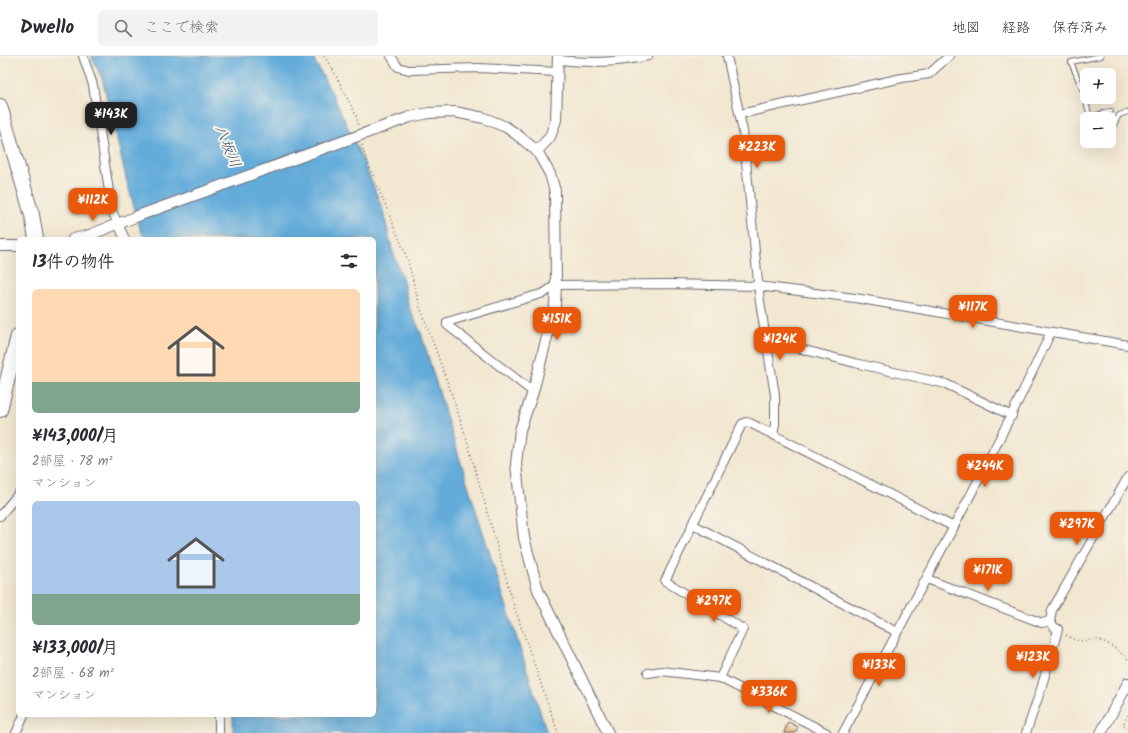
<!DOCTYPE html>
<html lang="ja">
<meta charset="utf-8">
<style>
:root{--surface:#fff;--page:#f2f2f3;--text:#2b2b33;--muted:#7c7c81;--line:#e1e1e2;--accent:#ea580c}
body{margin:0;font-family:Kalam,"Klee One",sans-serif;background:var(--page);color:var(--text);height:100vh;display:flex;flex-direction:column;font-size:15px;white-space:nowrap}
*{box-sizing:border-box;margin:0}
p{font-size:13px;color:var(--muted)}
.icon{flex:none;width:22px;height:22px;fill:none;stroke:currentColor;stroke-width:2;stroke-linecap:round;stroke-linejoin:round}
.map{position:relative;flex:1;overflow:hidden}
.side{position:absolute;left:16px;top:181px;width:360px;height:480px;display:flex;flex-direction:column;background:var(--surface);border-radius:6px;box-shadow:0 4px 16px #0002}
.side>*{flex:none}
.buttons{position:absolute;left:1080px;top:12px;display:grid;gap:8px}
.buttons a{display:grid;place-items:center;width:36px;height:36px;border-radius:6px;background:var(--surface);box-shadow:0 4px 16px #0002;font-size:20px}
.price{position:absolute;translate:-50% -34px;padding:0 9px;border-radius:8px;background:var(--accent);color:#fff;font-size:13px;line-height:26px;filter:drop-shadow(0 1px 2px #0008)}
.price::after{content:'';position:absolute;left:50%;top:24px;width:12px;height:9px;margin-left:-6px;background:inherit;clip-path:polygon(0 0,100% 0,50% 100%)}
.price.active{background:#222;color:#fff}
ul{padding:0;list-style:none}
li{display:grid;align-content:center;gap:8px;height:212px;padding:0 16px}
li span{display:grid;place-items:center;height:124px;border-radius:6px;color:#555}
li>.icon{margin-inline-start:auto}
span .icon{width:72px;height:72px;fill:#fffc;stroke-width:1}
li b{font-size:17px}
h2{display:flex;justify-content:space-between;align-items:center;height:48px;padding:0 16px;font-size:17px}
header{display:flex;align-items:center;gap:24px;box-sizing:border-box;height:56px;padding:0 20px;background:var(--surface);border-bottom:1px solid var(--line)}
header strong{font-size:19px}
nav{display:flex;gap:22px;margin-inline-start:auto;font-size:14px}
.search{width:280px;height:36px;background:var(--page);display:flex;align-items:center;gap:10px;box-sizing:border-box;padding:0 14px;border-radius:6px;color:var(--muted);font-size:15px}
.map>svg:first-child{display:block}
</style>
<header>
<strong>Dwello</strong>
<div class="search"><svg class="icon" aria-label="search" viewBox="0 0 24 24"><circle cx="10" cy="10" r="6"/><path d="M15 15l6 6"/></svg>ここで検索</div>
<nav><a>地図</a><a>経路</a><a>保存済み</a></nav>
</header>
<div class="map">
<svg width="1128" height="677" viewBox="0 0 1128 677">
<rect width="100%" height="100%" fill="#f7f3e8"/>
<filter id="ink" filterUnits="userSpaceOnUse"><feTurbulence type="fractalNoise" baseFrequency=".025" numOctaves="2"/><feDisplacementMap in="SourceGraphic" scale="8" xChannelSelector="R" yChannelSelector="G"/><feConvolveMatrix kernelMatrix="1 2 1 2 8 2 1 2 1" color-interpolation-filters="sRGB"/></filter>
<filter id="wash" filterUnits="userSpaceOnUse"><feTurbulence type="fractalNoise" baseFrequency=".012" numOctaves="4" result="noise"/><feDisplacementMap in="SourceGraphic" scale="16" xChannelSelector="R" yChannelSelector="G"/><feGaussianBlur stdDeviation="0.9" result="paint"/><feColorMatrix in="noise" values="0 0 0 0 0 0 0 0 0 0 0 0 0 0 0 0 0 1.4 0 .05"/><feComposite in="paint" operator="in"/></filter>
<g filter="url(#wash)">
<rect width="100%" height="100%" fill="#f2e7d0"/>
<path fill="#63acda" stroke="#42678a" d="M91,0H312L333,39L364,107L383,154L392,193L402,221L409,251L421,277L448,366L547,677H233V659H374V183H147L141,176L127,126L102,22Z"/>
<g id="blocks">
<path fill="#dfa969" d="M788,666L798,671L795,677H784Z"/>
</g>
</g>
<g filter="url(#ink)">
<use href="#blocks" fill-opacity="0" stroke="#6b676f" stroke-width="1"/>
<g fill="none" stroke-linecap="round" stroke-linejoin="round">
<defs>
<g id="service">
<path d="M1101,0L1071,6L1083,35L1090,61L1111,55"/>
<path d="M1114,69L1119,59L1128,56"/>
</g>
<g id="minor">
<path d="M83,0L93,29L112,155L125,183"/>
<path d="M391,0L398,11L409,14L478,12L558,16"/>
<path d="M727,0L743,75L760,246L775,339V368L773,378"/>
<path d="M558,4C590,7 616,7 648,0"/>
<path d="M740,58L902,22L929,18L949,0"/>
<path d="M766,284L855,307L946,328L1012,360"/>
<path d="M533,336L447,269V266L544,237L556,229L668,228L758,230L855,242L1128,289"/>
<path d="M0,460L18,438"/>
<path d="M692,468L897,576"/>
<path d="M927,523L1042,567L1050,565"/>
<path d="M648,617L662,615L720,622L827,677"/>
<path d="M720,622L743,573L665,525L742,368L746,366L750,367L954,471"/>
<path d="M219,659V677"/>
<path d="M16,677L24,659"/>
<path d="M843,677C914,544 988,413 1051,276"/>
<path d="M1026,677L1041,633L1057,577L1058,573L1054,571L1050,565L1052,554L1128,421"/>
</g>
<g id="tertiary">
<path d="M537,95L550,81L556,64L558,0"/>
<path d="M73,183L87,180L143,158L410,61L429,57L455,56L484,62L506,71L516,78L537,95L550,118L555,135L556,229L555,249L533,336L520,374L516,408L524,482L538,534L608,677"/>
<path d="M0,190H18"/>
<path d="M1101,677L1128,627"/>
</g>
<g id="trunk">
<path d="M0,50L32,159L36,183"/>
<path d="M0,354L18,280"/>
</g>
</defs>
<use href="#service" stroke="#6b676f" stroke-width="6"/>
<use href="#minor" stroke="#6b676f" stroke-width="10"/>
<use href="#tertiary" stroke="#6b676f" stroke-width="12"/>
<use href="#trunk" stroke="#6b676f" stroke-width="16"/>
<g stroke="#6b676f" stroke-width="1.5" stroke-dasharray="1 3" stroke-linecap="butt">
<path d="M324,0L332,12L357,61L358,70"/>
<path d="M362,89L365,100L407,202L420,251L451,336L466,381L513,547L558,677"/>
<path d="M1066,579C1085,591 1087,580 1102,585C1111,588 1120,597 1128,603"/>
<path d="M1128,659L1123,669L1128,672"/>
</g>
<use href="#service" stroke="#fff" stroke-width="4"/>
<use href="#minor" stroke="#fff" stroke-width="8"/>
<use href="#tertiary" stroke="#fff" stroke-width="10"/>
<use href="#trunk" stroke="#fff" stroke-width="14"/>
</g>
</g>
<g text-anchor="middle" stroke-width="4" stroke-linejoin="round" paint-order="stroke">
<g font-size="15" font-style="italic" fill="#3c597b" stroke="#f7f3e8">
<text transform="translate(228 90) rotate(68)" y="5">八坂川</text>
</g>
</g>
</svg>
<div class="buttons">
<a>+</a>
<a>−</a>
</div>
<b class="price active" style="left:111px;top:80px">¥143K</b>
<b class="price" style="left:757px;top:113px">¥223K</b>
<b class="price" style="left:93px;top:166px">¥112K</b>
<b class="price" style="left:973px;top:273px">¥117K</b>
<b class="price" style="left:557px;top:285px">¥151K</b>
<b class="price" style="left:780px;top:305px">¥124K</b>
<b class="price" style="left:985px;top:432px">¥244K</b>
<b class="price" style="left:1077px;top:490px">¥297K</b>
<b class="price" style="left:988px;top:536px">¥171K</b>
<b class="price" style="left:714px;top:567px">¥297K</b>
<b class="price" style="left:1033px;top:623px">¥123K</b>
<b class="price" style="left:879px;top:631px">¥133K</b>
<b class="price" style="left:769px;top:658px">¥336K</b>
<section class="side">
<h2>13件の物件<svg class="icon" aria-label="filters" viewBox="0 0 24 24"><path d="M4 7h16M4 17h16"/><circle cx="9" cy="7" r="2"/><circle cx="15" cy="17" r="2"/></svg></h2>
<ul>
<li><span style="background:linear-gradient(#ffd9b3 75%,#7fa58c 0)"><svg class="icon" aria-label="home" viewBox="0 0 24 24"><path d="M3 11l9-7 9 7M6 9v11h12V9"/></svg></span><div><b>¥143,000/月</b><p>2部屋 · 78 m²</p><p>マンション</p></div></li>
<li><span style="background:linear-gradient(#a9c7e8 75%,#7fa58c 0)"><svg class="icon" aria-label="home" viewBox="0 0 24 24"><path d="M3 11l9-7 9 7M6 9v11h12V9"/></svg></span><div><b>¥133,000/月</b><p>2部屋 · 68 m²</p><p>マンション</p></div></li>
</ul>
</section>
</div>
